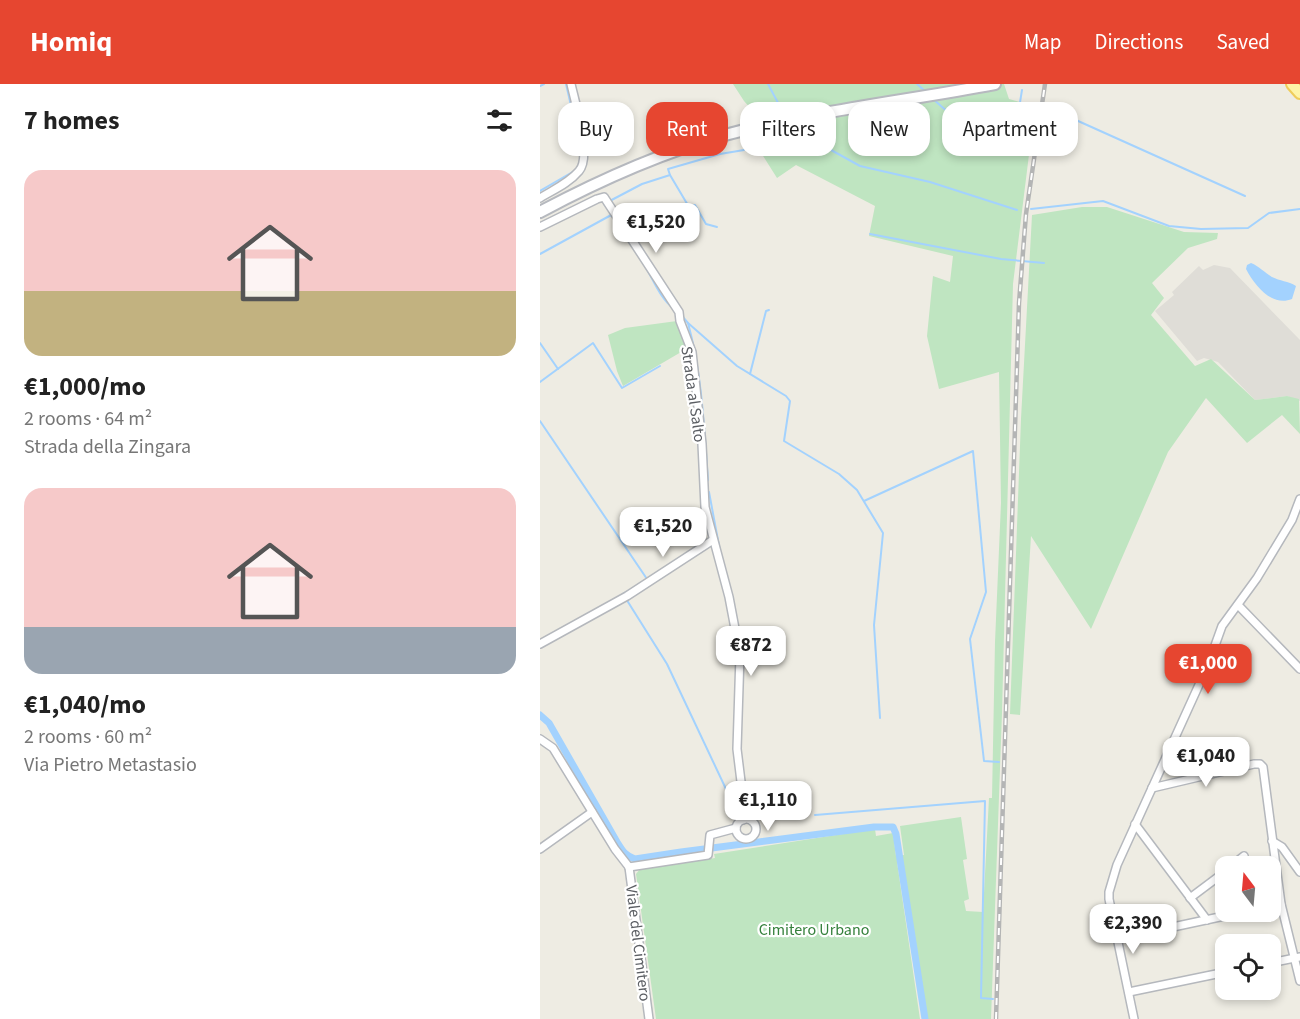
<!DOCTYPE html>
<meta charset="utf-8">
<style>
:root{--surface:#fff;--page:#f6f6f6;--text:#222;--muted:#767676;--accent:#e64630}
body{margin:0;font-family:"Source Sans 3",sans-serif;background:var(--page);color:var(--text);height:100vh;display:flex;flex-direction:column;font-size:22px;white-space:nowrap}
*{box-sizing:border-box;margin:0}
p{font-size:20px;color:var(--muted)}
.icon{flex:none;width:33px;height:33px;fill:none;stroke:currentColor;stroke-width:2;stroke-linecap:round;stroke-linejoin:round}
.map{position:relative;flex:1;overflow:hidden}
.drawer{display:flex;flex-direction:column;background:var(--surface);width:540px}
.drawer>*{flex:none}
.top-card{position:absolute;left:18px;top:18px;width:570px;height:54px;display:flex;gap:12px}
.needle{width:39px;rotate:344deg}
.buttons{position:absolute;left:675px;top:772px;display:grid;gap:12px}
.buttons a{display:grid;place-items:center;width:66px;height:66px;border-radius:12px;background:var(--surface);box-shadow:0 3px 9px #0003;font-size:30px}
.price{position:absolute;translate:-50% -51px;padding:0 14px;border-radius:12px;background:#fff;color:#222;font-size:20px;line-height:39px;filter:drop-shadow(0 2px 3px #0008)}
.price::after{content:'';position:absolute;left:50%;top:36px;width:18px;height:14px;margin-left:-9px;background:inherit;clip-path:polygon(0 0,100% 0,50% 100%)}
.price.selected{background:var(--accent);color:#fff}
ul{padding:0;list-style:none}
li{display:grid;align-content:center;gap:12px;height:318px;padding:0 24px}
li span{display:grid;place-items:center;height:186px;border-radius:18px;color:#555}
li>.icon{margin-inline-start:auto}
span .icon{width:108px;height:108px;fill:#fffc;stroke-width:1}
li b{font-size:26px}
h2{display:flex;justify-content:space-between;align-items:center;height:72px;padding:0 24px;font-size:26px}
.chip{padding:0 21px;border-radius:18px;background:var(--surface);box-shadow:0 3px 9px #0003;font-size:21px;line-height:54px}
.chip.selected{background:var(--accent);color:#fff}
header{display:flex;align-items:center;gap:36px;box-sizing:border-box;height:84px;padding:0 30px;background:var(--accent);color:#fff}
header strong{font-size:28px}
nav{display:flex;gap:33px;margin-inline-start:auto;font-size:21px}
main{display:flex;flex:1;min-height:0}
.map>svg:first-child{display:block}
</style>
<header>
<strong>Homiq</strong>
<nav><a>Map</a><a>Directions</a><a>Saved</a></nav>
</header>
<main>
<section class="drawer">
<h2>7 homes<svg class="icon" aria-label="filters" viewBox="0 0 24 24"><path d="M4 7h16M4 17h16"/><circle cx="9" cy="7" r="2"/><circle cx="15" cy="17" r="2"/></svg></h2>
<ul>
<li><span style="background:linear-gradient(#f6c9c9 65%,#c2b280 0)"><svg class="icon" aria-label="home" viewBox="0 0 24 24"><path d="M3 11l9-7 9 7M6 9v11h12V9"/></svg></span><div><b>€1,000/mo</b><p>2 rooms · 64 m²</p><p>Strada della Zingara</p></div></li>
<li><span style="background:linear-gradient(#f6c9c9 75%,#9aa5b1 0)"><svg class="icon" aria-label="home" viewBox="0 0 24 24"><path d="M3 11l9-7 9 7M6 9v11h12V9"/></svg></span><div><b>€1,040/mo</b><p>2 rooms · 60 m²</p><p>Via Pietro Metastasio</p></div></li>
</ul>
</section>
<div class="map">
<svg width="760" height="935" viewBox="0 0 760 935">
<rect width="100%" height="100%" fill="#eeece3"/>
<path fill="#dfddd7" d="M674,181L690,184L760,256V317L747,312L715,316L678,278L664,274L657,277L615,227L634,211L632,208L659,182L663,186Z"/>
<g fill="#bfe5c1">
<path d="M193,0H464L469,15L495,22L473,200L462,629L451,935H387L362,777L357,778L380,935H116L96,790L100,785L175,774L174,770L335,745L336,752L353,749L356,772L364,771L360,742L421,733L427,775L423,776L429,815L424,817L426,827L443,828L449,714H452L455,558L461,419L459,288L399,305L387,252L393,192L410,198L413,172L329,152L335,122L256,81L237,94L220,67L237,54L204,17Z"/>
<path d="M542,123H567L644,148L678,149L677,155L648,164L612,199L624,214L611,231L655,282L671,275L715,316L747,312L759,315L760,350L742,331L707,359L666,314L628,368L551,545L491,452L480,631L470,630L481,335L492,131Z"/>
<path d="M137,237L148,264L83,302L77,287L68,251L85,244Z"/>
</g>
<path fill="#a3d2fe" d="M711,179C719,182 725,189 732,193C740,197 748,197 756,202L752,215C732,223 715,202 706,185L707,181Z"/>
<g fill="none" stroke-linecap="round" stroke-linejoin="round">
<g stroke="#a3d2fe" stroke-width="2">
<path d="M26,0L40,60"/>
<path d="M228,0L245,32"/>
<path d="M377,0L386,8"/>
<path d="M0,2L4,0"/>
<path d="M392,14C413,34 445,57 475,49L482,6"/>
<path d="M527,32L705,112"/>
<path d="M249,39L253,45L320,82L390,98L477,126"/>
<path d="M130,91L149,123L155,121L166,140L177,143"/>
<path d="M0,107L36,86"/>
<path d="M66,122L64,120L102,100L130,91L128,85L180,70L204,66"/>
<path d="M491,125L563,117L629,142L661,145L708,144L729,129L760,125"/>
<path d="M330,150L461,175L504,179"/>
<path d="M0,170L73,130"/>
<path d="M105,182C114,197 120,214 133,224"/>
<path d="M142,232L148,239L197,282L246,312L250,317L244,357L299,390L317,406L343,449L334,541L340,634"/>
<path d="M148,239C162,290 164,343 168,396"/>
<path d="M0,259L18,285"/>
<path d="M210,290L226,227L229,226"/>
<path d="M0,298L53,259L82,304L120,282"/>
<path d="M0,337L107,495L106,496"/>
<path d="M169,408L180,467"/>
<path d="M324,417L433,367L446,508L430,555L444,677L459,678"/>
<path d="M94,504L83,510L127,580L194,722"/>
<path d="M201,661V644"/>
<path d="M275,731L445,717L441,914L453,915"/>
</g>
<path stroke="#a3d2fe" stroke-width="7" d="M0,631L9,639L77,758C82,766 85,772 95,775L141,768L334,743H353L356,750L385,935"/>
<defs>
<g id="street">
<path d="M0,114C13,106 29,99 39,87C52,73 35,18 31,0"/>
<path d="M0,143L57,115L64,113L139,228L140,237L152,268L162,360L165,423L189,513L200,571L197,665L204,722L203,736"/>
<path d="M698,521L760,585"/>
<path d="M0,560L87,512L173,456"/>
<path d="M0,655L13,664L75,765L89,783"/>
<path d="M612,704L714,680H720L723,683L741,820L760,897"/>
<circle cx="206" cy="745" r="10"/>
<path d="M595,740L667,836"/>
<path d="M732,757L742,763L760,788"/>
<path d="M0,765L52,728"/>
<path d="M89,783L109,935"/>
<path d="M89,783L168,771L170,751L196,744"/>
<path d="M690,783L704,772"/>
<path d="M650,814L686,787"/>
<path d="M730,822L741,820"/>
<path d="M577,855L703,828"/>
<path d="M730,879L760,873"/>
<path d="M589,908L686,888"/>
<path d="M594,935L569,815V808L577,781L668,581L682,542L717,494L752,436L760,415"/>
</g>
<path id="secondary" d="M0,128C60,96 120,69 185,51C273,27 365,17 455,0"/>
<path id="primary" d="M752,0L760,9"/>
</defs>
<use href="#street" stroke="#b5b8bd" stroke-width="10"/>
<use href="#secondary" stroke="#b6b9bf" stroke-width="14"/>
<use href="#primary" stroke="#efcc5a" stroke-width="14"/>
<use href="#street" stroke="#fff" stroke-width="7"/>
<use href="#secondary" stroke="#fff" stroke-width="10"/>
<use href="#primary" stroke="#fef4a8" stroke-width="10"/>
<defs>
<path id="rail" d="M456,935L479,219L486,130L505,0"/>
</defs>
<use href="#rail" stroke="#b4b5b5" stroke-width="4.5"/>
<use href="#rail" stroke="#fff" stroke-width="2" stroke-dasharray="7" stroke-linecap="butt"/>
</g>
<g text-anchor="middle" stroke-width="4.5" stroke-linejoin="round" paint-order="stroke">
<g font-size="16" fill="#5b5e63" stroke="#fff">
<text transform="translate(154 310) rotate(82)" y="6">Strada al Salto</text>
<text transform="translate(99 859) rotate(83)" y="6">Viale del Cimitero</text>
</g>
<g font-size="16" fill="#35813c" stroke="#fff">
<text x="274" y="851">Cimitero Urbano</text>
</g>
</g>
</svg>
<div class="buttons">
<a><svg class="needle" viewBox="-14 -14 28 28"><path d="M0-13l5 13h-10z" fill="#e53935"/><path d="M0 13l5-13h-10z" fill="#767676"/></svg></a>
<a><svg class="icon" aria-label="locate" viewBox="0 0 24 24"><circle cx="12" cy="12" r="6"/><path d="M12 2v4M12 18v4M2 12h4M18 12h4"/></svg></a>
</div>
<b class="price" style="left:116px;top:170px">€1,520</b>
<b class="price" style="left:123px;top:474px">€1,520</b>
<b class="price" style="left:211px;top:593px">€872</b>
<b class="price selected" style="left:668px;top:611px">€1,000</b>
<b class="price" style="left:666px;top:704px">€1,040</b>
<b class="price" style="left:228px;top:748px">€1,110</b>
<b class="price" style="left:593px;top:871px">€2,390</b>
<div class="top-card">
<a class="chip">Buy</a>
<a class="chip selected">Rent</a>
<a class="chip">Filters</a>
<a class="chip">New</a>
<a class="chip">Apartment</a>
</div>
</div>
</main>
